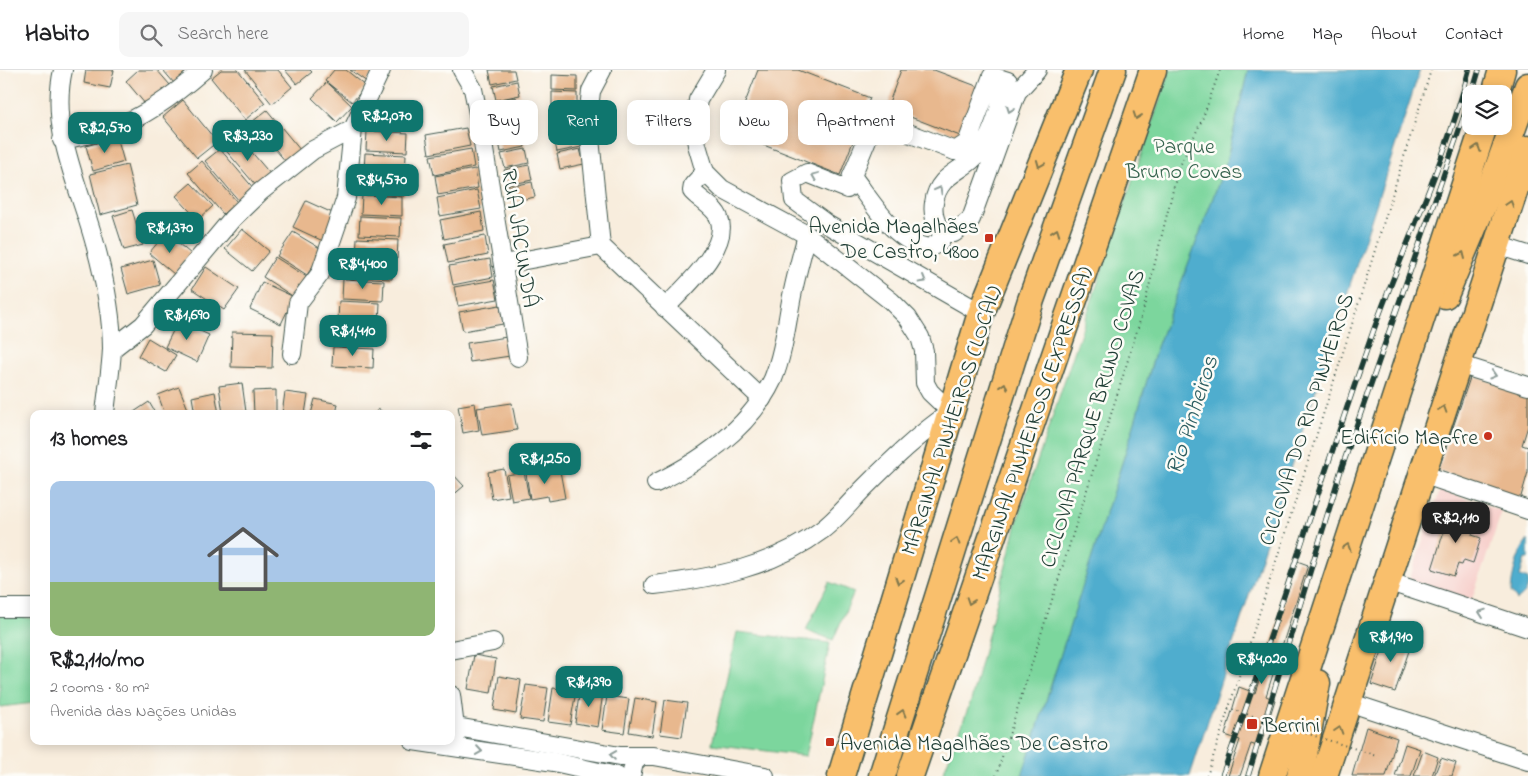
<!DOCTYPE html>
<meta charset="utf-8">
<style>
:root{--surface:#fff;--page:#f6f6f6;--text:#202124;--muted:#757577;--line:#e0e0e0;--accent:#0f766e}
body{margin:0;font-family:"Indie Flower",sans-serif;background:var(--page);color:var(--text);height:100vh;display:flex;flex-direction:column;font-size:19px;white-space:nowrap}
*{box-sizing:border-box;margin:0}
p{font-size:16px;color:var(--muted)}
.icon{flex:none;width:28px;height:28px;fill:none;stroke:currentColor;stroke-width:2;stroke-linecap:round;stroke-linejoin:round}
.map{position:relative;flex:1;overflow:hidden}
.panel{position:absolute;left:30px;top:340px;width:425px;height:335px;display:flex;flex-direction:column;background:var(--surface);border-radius:10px;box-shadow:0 2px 12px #0003}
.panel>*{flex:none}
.hud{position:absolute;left:470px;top:30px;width:475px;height:45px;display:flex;gap:10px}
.tools{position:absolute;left:1462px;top:15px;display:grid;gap:10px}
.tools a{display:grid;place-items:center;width:50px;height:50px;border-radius:10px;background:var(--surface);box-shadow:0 2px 12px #0003;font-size:25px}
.price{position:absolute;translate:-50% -42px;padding:0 11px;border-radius:10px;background:var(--accent);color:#fff;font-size:16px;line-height:32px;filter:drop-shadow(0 1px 2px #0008)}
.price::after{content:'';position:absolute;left:50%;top:30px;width:15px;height:11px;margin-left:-8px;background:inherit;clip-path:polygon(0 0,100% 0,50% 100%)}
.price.on{background:#222;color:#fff}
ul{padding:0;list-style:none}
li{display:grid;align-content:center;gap:10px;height:265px;padding:0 20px}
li+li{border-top:1px solid var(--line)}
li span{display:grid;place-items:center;height:155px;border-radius:10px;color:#555}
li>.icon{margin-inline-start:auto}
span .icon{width:90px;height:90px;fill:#fffc;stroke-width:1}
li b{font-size:21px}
h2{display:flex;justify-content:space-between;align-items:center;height:60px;padding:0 20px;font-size:21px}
.pill{padding:0 18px;border-radius:10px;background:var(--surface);box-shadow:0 2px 12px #0003;font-size:18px;line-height:45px}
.pill.on{background:var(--accent);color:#fff}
header{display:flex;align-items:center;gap:30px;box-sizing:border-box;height:70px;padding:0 25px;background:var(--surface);border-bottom:1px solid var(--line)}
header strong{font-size:24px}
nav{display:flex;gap:28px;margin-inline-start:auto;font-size:18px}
.search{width:350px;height:45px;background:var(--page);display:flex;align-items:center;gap:12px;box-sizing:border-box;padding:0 18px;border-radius:10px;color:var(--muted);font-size:19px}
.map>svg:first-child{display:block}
</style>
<header>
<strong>Habito</strong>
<div class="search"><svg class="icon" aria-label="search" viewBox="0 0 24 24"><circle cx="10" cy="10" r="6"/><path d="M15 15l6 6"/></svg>Search here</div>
<nav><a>Home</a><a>Map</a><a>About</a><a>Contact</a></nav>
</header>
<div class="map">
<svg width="1528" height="706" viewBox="0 0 1528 706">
<rect width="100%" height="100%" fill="#fdfcf7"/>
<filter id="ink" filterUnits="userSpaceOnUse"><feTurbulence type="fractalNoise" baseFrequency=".02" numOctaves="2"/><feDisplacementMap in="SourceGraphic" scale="10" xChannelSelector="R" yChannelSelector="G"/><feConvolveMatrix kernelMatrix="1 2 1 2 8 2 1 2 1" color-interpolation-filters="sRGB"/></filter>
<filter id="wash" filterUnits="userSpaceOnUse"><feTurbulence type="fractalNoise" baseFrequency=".0096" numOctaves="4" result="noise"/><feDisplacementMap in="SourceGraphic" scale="20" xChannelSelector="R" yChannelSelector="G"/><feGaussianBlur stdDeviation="1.12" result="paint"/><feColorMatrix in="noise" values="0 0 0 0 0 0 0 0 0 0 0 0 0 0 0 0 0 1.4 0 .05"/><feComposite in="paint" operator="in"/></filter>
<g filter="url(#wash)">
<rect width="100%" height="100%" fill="#f8eddd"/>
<path fill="#f7d0cc" d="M1440,420L1502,441L1471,532L1409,511Z"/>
<g fill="#7cd69d" stroke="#4e8a68">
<path d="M1170,0H1248L1226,93L1156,280L1131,365L1022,706H942L971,631L1019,445Z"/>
<path d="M829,512L854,522L833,570L806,560Z"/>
<path d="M0,543L34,549V633L0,637Z"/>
<path d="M737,562L830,573L806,686L712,674Z"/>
</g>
<g fill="#4fadce" stroke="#377581">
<path d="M1248,0H1420L1190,706H1022L1131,365L1156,280L1226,93Z"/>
<path d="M1528,470V489H1525L1520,506L1528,509C1528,521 1526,523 1517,530L1511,522C1512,505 1517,483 1528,470Z"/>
</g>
<g id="blocks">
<g fill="#e8b88e">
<path d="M86,0H114L110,18L84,13Z"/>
<path d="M138,0H157L170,15L146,35L126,11Z"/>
<path d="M163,0H188L174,13Z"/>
<path d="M221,0H238L265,33L245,50L211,8Z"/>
<path d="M245,0H278L292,17L272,34Z"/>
<path d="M285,0H310L312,2L297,14Z"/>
<path d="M334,0H346L366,16L352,32L325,11Z"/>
<path d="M350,0H375L367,12Z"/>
<path d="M489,0H514L516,9L492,14Z"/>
<path d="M758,0H798L870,28L840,105L733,63Z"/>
<path d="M901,0H934L979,17L960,66L887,38Z"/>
<path d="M552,5L577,6V21L552,20Z"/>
<path d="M517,11L520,25L496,30L493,16Z"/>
<path d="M327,12L352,36L337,52L312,28Z"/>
<path d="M552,22L577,23V38L552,37Z"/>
<path d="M516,27L519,42L495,47L492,32Z"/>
<path d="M183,30L217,72L197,88L163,47Z"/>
<path d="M267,40L301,81L287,93L252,52Z"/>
<path d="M520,44L523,58L499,63L496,49Z"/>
<path d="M574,46L577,61L553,66L550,51Z"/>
<path d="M466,58L470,76L429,84L426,65Z"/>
<path d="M367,61L408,63L407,82L366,80Z"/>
<path d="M522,62L525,77L501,82L498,67Z"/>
<path d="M578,63L581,77L557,82L554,68Z"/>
<path d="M237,65L272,106L258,118L223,77Z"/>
<path d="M117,67L124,92L93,101L86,76Z"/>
<path d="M220,79L255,120L240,132L205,91Z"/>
<path d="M471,79L474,97L434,105L430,86Z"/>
<path d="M526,79L529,93L505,98L501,84Z"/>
<path d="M580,79L584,94L560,99L557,84Z"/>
<path d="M365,83L406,85L405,104L364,102Z"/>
<path d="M202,91L237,132L223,144L188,103Z"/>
<path d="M127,95L137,135L100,145L90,104Z"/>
<path d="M529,95L532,110L508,115L504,100Z"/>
<path d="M475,99L478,118L438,125L435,106Z"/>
<path d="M364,105L405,107L404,126L363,124Z"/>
<path d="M532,112L535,127L511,132L508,117Z"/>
<path d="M191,113L213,136L198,150L176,126Z"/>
<path d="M477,120L481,139L440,146L437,128Z"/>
<path d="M362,125L402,127V146L361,144Z"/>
<path d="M306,131L337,145L325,172L293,157Z"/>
<path d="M132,140L143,175L124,180L113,146Z"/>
<path d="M481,142L484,161L444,169L440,150Z"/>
<path d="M360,146L401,148L400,167L359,165Z"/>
<path d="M242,159L269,181L252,201L225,179Z"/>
<path d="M293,162L323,180L307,205L277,186Z"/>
<path d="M166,163L191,184L174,204L149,183Z"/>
<path d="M485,166L488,185L448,193L444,174Z"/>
<path d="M357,168L398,170L397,189L356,187Z"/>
<path d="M275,187L310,209L297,229L263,207Z"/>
<path d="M352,188L393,190L392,209L351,207Z"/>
<path d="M490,189L493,207L453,215L449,196Z"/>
<path d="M153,190L160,215L128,224L121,199Z"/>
<path d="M206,197L239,219L224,240L192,219Z"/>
<path d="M343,209L384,211L383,231L342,229Z"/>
<path d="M494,210L498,229L458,236L454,217Z"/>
<path d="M262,212L294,227L281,254L250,239Z"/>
<path d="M339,231L380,233L379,252L338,250Z"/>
<path d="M500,235L503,254L463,261L459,242Z"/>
<path d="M178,251L209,265L197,292L165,277Z"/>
<path d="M335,256L376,258L375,276L334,274Z"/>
<path d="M232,262L273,263L272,298L231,297Z"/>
<path d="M507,267L510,286L470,292L467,273Z"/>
<path d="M148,268L176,285L166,302L138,286Z"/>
<path d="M333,277L374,279L373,298L332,296Z"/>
<path d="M1471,305L1528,324V356L1522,375L1528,377V402L1520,430L1438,401Z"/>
<path d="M242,313L246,342L223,344L219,316Z"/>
<path d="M179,317L190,344H165L158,325Z"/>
<path d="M276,320V344H254L253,321Z"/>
<path d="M215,322L219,344H195L192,327Z"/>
<path d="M285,322L308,325L305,344H282Z"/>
<path d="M315,329L338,334L336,344H311Z"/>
<path d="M149,332L156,344H131Z"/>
<path d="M475,333L479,360L463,363L458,336Z"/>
<path d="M512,333L517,360L482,365L477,338Z"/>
<path d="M378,339L386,344H375Z"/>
<path d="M504,399L509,426L492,429L488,402Z"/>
<path d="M542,400L543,404L560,401L565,428L548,431L547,426L530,429L526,403Z"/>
<path d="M451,402L464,416L451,427Z"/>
<path d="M524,402L529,428L512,431L507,405Z"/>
<path d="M1451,439L1474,446L1469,459L1473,460L1472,465L1481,468L1473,493L1464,490L1462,495L1458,494L1454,506L1432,499Z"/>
<path d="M1297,491L1308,495L1266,626L1275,630L1260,677L1251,674L1240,706H1228L1240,670L1225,665L1239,617L1255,623Z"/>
<path d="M1388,563L1412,572L1395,622L1371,614Z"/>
<path d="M474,585L496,589L491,623L468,619Z"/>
<path d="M499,606L521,610L516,644L494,640Z"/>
<path d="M526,615L548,618L543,652L520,649Z"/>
<path d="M553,618L576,621L570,655L548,652Z"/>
<path d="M580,619L603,623L598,657L575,653Z"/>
<path d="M607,626L629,629L624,663L602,660Z"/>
<path d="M635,628L657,632L652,666L629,662Z"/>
<path d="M665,630L687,633L682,667L660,664Z"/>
<path d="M1366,657L1397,668L1386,706H1352Z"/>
<path d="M1405,674L1420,679L1411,706H1395Z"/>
<path d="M1423,681L1438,687L1432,706H1414Z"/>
<path d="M1441,688L1456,693L1452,706H1434Z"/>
</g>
</g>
</g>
<g filter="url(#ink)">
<use href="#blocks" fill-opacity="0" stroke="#40574d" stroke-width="1"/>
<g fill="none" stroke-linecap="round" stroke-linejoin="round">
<defs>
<g id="minor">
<path d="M63,0C49,60 80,117 95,174C104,207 112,245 112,279C111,301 107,322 105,344"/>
<path d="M462,0L473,19L478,43L518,287"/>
<path d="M602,0L591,21L588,49L601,176L762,329"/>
<path d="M62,70C80,66 98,64 115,57C147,46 178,22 203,0"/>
<path d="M955,81L967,73L992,6L1008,11C1000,33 995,61 981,80C966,102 938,102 934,133C932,145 936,153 942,163H954L971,149L1017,22L1037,0"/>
<path d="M852,106L847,119L807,103L792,111L794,130L828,155L981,243"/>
<path d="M942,163L940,172L929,178C894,172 873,133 852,106L875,50L955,81"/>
<path d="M1497,175L1528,185"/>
<path d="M504,194L601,176"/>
<path d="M665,238C683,219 731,177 719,148C715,137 700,130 692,121L693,115L705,102"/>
<path d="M112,279L143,255L232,149L260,122L313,80L353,59L381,0"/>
<path d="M292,284L298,233L320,204L346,128L353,59"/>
<path d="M1458,294L1528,316"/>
<path d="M1422,404L1528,440"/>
<path d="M656,413C703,390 750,358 773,309C783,284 786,258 791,231C795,209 801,187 807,165"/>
<path d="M1387,511L1528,558"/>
<path d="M654,515C714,508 773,497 822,460C838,448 851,431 865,417C892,390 919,364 951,342L930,322L925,313L924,281L920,267L908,248L891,231L807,165L722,119L705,102L697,75L694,56L698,30L716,0"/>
<path d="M0,538H34"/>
<path d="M451,580L493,572"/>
<path d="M451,625L456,666"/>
<path d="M1348,632L1528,691"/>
<path d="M451,656L620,686H654L765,706"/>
<path d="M413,671L554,692L617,706"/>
<path d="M631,706L634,693L641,686"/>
</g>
<g id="highway">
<path d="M1495,24L1502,0"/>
<path d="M1445,225L1497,101L1528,16"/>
<path d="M841,706L981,243L1079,0"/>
<path d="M882,706L1031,230L1113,0"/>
<path d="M910,706L1153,0"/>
<path d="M1272,706L1484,56"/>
<path d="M1300,706L1317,613"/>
<path d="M1324,706L1528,79"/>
</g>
</defs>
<use href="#minor" stroke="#40574d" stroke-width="20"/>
<use href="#highway" stroke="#40574d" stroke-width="29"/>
<g stroke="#40574d" stroke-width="2" stroke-dasharray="1 4" stroke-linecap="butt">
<path d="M1228,638L1259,648"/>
<path d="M1359,680L1376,686"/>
<path d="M996,706L1119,319L1143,241L1178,100L1202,50L1220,0"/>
<path d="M1207,706L1348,267L1431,0"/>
</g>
<use href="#minor" stroke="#fff" stroke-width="18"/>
<use href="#highway" stroke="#f9bf6c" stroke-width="26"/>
<defs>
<g id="rail">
<path d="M1472,24L1479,0"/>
<path d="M1222,706C1275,559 1321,410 1373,262C1404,175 1446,91 1469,0"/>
<path d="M1248,706L1341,400L1471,26"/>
</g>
</defs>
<use href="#rail" stroke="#1f3d34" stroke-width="5.5"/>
<use href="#rail" stroke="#fdfcf7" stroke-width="4" stroke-dasharray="11" stroke-linecap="butt"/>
<path stroke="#40574d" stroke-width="2" stroke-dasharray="1 4" stroke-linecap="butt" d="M1268,651L1359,680"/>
</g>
<defs><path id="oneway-chevron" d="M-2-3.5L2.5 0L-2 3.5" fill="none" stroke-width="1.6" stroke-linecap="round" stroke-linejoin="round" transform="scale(1.25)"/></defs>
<g stroke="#8f9e9a">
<use href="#oneway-chevron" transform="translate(1010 39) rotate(110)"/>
<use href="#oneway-chevron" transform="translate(815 106) rotate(-158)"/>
<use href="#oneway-chevron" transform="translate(939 120) rotate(-62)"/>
<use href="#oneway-chevron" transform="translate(923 210) rotate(30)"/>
<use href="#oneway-chevron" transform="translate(1493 305) rotate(17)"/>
<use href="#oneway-chevron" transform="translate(1482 543) rotate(-161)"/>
<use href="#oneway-chevron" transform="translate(479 681) rotate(8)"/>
<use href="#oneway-chevron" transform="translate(613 685) rotate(-171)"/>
</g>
<g stroke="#81784d">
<use href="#oneway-chevron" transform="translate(1137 46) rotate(109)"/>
<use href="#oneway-chevron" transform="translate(1477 78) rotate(-72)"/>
<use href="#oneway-chevron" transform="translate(1040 94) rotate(112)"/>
<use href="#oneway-chevron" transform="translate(1510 134) rotate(-72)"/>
<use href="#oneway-chevron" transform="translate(1056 162) rotate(-70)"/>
<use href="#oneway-chevron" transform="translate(1462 185) rotate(-66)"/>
<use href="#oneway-chevron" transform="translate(1004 316) rotate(-73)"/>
<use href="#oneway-chevron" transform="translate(1443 339) rotate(-72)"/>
<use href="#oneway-chevron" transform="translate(956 471) rotate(-73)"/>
<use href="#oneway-chevron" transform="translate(1347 477) rotate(-72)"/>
<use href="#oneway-chevron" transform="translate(899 511) rotate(107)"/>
<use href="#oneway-chevron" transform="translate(970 531) rotate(109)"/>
<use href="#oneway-chevron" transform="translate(902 643) rotate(-73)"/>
<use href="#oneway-chevron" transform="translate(1339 660) rotate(-72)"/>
</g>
</g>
<g fill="#c8321e" stroke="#fdfcf7" stroke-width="2">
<rect x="984" y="163" width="10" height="10" rx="2.5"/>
<circle cx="1488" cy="366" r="5"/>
<rect x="1246" y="648" width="12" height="12" rx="2.5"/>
<rect x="825" y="667" width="10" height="10" rx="2.5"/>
</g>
<g text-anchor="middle" stroke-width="5" stroke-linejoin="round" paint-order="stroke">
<g font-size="22" fill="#36634e" stroke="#fdfcf7">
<text x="1184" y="83">Parque<tspan x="1184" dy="25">Bruno Covas</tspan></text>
</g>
<g font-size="22" fill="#1f3d34" stroke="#fdfcf7" text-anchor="end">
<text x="979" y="163">Avenida Magalhães<tspan x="979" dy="25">De Castro, 4800</tspan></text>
<text x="1478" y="374">Edifício Mapfre</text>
<text x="1263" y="662" text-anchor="start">Berrini</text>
<text x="840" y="680" text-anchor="start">Avenida Magalhães De Castro</text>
</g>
<g font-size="22" fill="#1f3d34" stroke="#fdfcf7">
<text transform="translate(521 168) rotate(81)" y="8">RUA JACUNDÁ</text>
<text transform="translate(1091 348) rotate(-73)" y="8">CICLOVIA PARQUE BRUNO COVAS</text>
<text transform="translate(1305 349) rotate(-72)" y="8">CICLOVIA DO RIO PINHEIROS</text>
<text transform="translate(950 350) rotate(-72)" y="8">MARGINAL PINHEIROS (LOCAL)</text>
<text transform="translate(1031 353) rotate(-71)" y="8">MARGINAL PINHEIROS (EXPRESSA)</text>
</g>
<g font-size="24" font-style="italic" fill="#2d5f62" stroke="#fdfcf7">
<text transform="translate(1191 345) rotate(-72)" y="8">Rio Pinheiros</text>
</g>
</g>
</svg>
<div class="tools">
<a><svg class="icon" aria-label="layers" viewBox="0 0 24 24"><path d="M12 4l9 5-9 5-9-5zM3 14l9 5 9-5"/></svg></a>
</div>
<b class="price" style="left:387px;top:72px">R$2,070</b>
<b class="price" style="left:105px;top:84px">R$2,570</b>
<b class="price" style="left:248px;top:92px">R$3,230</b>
<b class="price" style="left:382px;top:136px">R$4,570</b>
<b class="price" style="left:170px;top:184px">R$1,370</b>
<b class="price" style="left:363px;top:220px">R$4,400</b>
<b class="price" style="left:187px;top:271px">R$1,690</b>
<b class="price" style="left:353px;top:287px">R$1,410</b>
<b class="price" style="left:545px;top:415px">R$1,250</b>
<b class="price on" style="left:1456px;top:474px">R$2,110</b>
<b class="price" style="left:1391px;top:593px">R$1,910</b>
<b class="price" style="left:1262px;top:615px">R$4,020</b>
<b class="price" style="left:589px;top:638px">R$1,390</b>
<div class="hud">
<a class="pill">Buy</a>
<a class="pill on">Rent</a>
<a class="pill">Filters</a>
<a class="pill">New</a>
<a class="pill">Apartment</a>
</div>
<section class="panel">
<h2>13 homes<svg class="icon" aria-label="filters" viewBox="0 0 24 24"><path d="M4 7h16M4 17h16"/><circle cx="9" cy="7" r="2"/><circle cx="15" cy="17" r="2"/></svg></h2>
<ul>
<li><span style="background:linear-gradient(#a9c7e8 65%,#8fb573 0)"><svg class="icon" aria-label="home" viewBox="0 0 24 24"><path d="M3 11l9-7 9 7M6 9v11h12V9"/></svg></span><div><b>R$2,110/mo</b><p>2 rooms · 80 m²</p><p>Avenida das Nações Unidas</p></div></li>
</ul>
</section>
</div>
